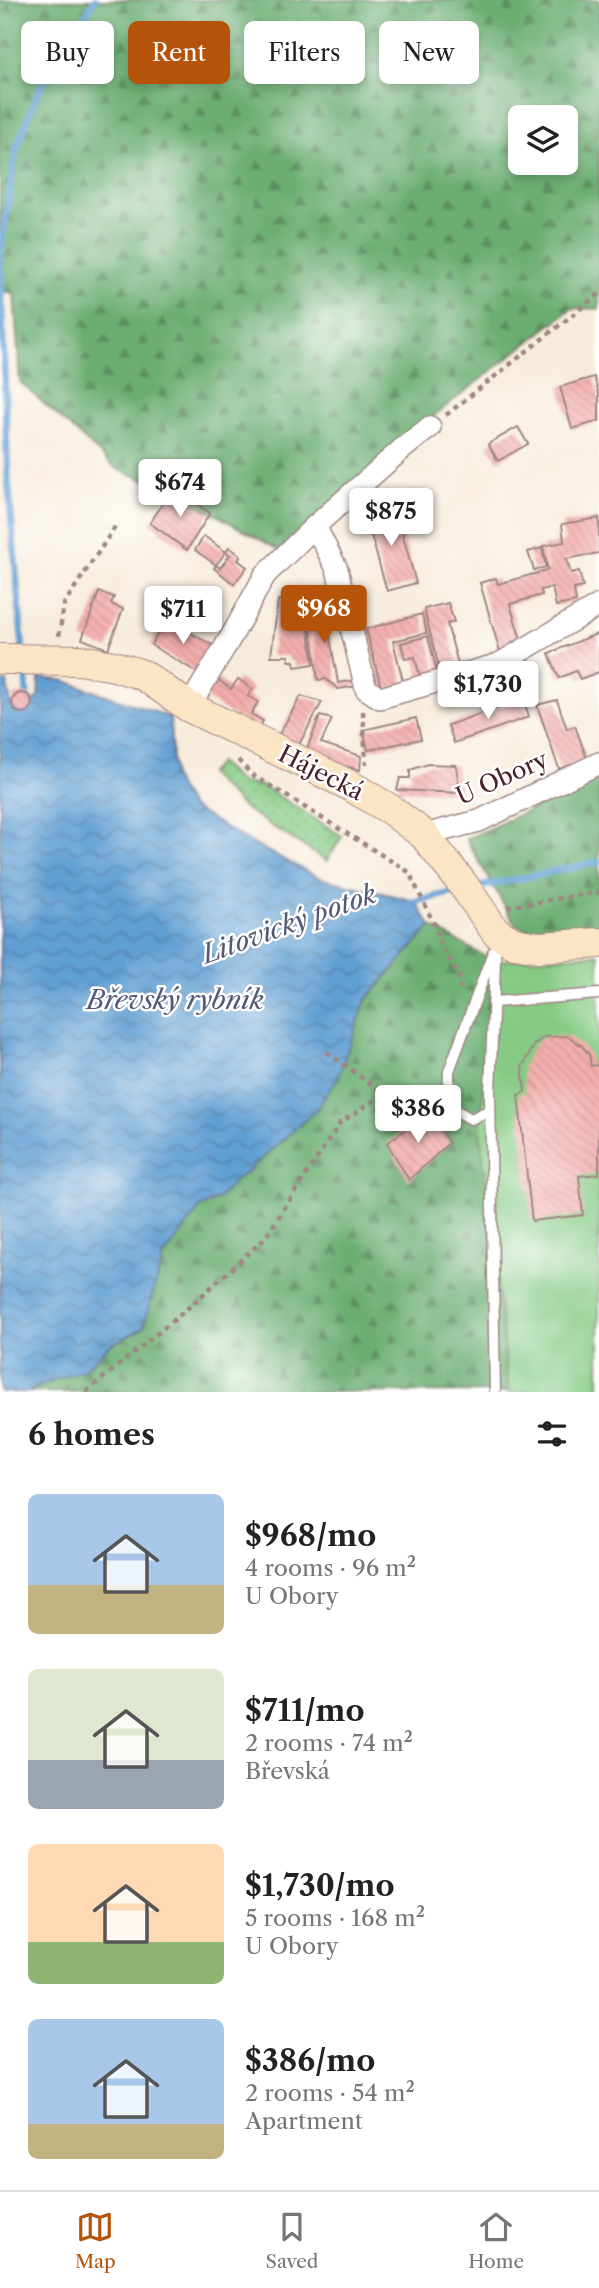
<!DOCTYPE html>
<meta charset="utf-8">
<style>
:root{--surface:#fff;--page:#f6f6f6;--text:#222;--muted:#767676;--line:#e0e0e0;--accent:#b45309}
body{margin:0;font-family:"Libre Caslon Text",serif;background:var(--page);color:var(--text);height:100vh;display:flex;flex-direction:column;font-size:26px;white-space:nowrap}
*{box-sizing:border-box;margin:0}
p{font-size:23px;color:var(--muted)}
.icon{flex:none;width:38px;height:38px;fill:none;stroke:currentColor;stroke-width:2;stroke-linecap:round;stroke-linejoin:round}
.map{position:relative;height:1392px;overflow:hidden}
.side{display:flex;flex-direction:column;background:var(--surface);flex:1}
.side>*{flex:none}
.hud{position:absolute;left:21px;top:21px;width:558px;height:63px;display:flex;gap:14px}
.tools{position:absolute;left:508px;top:105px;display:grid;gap:14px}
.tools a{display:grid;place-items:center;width:70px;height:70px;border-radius:10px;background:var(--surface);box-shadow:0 4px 10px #0003;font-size:35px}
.price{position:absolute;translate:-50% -60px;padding:0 16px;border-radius:7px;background:#fff;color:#222;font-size:23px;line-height:46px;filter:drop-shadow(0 2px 4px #0008)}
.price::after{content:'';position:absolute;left:50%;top:42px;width:21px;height:16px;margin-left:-10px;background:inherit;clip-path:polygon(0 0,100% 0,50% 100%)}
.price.active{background:var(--accent);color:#fff}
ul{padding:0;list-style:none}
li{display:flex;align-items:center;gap:21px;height:175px;padding:0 28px}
li span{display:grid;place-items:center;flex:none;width:196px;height:140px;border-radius:10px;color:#555}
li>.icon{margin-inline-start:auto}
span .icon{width:84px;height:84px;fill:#fffc;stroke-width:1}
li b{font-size:30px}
h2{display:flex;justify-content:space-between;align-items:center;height:84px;padding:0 28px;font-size:30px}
.chip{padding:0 24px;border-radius:10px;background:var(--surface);box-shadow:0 4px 10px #0003;font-size:24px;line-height:63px}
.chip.active{background:var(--accent);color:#fff}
.menu{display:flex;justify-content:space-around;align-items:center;height:98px;border-top:2px solid var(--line);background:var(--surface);font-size:19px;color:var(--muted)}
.menu a{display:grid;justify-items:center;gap:4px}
.menu .active{color:var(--accent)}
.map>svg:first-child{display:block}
</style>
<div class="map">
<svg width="599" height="1392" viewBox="0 0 599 1392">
<defs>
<pattern id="grass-dots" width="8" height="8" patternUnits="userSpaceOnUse" patternTransform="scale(1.75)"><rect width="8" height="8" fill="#86ca84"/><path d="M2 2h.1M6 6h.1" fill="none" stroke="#75ad72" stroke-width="1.8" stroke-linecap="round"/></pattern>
<pattern id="forest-firs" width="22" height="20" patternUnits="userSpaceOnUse" patternTransform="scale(1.75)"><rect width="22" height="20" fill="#6cae72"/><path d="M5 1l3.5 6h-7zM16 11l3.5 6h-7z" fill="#5b8d5e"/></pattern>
<pattern id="water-waves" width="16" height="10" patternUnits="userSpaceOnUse" patternTransform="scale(1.75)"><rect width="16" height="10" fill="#619fd2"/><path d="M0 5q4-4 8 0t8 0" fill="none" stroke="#5281ab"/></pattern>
<pattern id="building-back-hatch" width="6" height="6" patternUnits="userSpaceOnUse" patternTransform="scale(1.75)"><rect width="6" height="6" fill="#f3aeac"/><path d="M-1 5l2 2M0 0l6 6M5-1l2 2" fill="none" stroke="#d29594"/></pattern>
</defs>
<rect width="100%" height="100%" fill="#fff"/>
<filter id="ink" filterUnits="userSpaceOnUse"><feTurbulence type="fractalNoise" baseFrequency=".0143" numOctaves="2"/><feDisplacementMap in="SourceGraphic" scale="14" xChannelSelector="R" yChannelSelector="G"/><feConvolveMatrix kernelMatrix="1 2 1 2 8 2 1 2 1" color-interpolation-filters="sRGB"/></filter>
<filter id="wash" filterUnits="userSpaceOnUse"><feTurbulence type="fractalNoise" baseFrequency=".00686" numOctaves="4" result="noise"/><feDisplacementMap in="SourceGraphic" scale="28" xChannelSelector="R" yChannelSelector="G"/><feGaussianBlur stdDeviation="1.57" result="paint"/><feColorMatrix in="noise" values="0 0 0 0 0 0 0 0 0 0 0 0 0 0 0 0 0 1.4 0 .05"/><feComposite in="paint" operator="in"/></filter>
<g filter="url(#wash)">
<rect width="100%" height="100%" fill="#f7ecdb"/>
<path fill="url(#grass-dots)" stroke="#687458" stroke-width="2" d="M219,763L241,783L263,786L342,836L327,861L244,808L208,774Z"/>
<g fill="url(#forest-firs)" stroke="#5b664e" stroke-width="2" fill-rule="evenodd">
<path d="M0,0H599V309L573,308L567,312L436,414L279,550L175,492L117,469L20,382L14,293L0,291ZM520,117H565V163H520Z"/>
<path d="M599,778V933L543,937L515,924L466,839Z"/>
<path d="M431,926L493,961L480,1129L509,1392H28L41,1385L83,1370L110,1345L143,1328L163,1258L199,1209L220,1197L236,1179L246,1173L301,1123L366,1000Z"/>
</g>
<path fill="#86ca84" stroke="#687458" stroke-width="2" d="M599,954V1392H509L480,1129L493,961Z"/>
<path fill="url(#water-waves)" stroke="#565f7e" stroke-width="2" d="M39,678L62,680L170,717L173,778L191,807L257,846L320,878L415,901L431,926L366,1000L338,1077L316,1110L246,1173L236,1179L220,1197L199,1209L163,1258L143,1328L110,1345L83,1370L41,1385L28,1392H0V683L7,682L11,705L38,699Z"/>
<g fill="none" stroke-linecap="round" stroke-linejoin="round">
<g stroke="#619fd2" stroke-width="7">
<path d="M0,254L16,149L38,92L95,0"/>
<path d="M0,256L8,478L23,652"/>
<path d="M25,668L28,708"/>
<path d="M474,888L599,862"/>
<path d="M406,904L459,891"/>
</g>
</g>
<g id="blocks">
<g fill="url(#building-back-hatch)">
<path d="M594,377L599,394V421L572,429L560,387Z"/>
<path d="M518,427L528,444L498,461L488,444Z"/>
<path d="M173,488L210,513L187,550L150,523Z"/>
<path d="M393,499L416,583L387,591L367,521Z"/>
<path d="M599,518V553L566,559L571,573L579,571L583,587L574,589L576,602L556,606L552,587L541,590L542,595L510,604L521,640L512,642L514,652L502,659L480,583L496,578L498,584L548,570L543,546L564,542L562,524Z"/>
<path d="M204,536L226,552L216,565L220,568L230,555L226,552L229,547L241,556L238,560L247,567L234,584L214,568L216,565L195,550Z"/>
<path d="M542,548L546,567L534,570L528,552Z"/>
<path d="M99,592L114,597L111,604L123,609L108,649L82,639Z"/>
<path d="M323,597L338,683L357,680L358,686L338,689L326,679L318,680L307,599Z"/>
<path d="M278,600L305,602L314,664L295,667L294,661H289V656H271Z"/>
<path d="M448,603L454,622L447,624L460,671L441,676L424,609Z"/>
<path d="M422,614L427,633L393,641L404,685L382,691L366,629Z"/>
<path d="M166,619L216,647L200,674L151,645Z"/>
<path d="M599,633V672L580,679L576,671L559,678L549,653Z"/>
<path d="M428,636L438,676L421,681L415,657L405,659L401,643Z"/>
<path d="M217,679L231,689L238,679L253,689L248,696L258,702L251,714L263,721L258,731L203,697Z"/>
<circle cx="22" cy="703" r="10"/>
<path d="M301,696L322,702L295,752L275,741Z"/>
<path d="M523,699L529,717L454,743L448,725Z"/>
<path d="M557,700L567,729L575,726L587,759L559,769L537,705Z"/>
<path d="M320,716L332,719L321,743L361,756L360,770L304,756Z"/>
<path d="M416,718L421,739L368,750L363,730Z"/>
<path d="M428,764L456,765L460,793L397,790L400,778H410V770Z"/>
<path d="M568,1036L582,1046L589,1054L591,1066L599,1065V1174L579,1176L583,1215L532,1221L518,1095L525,1092L522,1067L534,1045L544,1037Z"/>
<path d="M430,1112L449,1143L409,1180L387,1143Z"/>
</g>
</g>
</g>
<g filter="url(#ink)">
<use href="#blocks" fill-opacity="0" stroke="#a08683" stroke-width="2"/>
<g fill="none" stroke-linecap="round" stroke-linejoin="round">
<defs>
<g id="lane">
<path d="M494,1002L599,994"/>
<path d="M490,1110L471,1119L448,1106L449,1071L493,952"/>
<path d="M495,1392L490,1092L496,935"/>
</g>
<g id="street">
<path d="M315,526L337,569L366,689L380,698L499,664L599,605"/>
<path d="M189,707L235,630L265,575L315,526L402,449L430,427"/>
<path d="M424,835L479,821L599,763"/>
</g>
<path id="secondary" d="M0,659L80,660L114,666L143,675L189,707L349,785L391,810L424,835L462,883L496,932L514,943L539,947L599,943"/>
</defs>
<use href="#lane" stroke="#a08683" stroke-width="13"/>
<use href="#street" stroke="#a08683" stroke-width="24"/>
<use href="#secondary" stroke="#a08683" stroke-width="32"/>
<g stroke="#a08683" stroke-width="4.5" stroke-dasharray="5 5" stroke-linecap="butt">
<path d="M446,415L599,294"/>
<path d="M59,636L64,604L117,524"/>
<path d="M363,711L366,765"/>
<path d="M238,760L251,774L409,872L435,926L440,944L459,975L460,989"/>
<path d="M507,907L599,892"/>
<path d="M327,1052L384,1094L427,1101"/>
<path d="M426,1101L432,1087"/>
<path d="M86,1392L187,1309L265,1238L340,1123L384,1094"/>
</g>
<use href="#lane" stroke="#fff" stroke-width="10"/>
<use href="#street" stroke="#fff" stroke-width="21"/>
<use href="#secondary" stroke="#fce5c4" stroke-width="30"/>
</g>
</g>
<g text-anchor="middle" stroke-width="5" stroke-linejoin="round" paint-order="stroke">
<g font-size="24" fill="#4a1f2b" stroke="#fff">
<text transform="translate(321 773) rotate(27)" y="8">Hájecká</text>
<text transform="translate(502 778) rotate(-24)" y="8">U Obory</text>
</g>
<g font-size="26" font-style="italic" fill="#545976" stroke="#fff">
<text transform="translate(289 924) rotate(-20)" y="9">Litovický potok</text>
<text x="175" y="1009">Břevský rybník</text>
</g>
</g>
</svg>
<div class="tools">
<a><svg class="icon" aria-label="layers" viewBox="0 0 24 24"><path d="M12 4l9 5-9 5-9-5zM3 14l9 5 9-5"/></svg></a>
</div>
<b class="price" style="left:180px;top:519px">$674</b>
<b class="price" style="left:391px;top:548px">$875</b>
<b class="price active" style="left:324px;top:645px">$968</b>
<b class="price" style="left:183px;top:646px">$711</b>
<b class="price" style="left:488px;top:721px">$1,730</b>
<b class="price" style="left:418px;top:1145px">$386</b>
<div class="hud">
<a class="chip">Buy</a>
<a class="chip active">Rent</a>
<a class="chip">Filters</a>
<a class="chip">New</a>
</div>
</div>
<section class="side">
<h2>6 homes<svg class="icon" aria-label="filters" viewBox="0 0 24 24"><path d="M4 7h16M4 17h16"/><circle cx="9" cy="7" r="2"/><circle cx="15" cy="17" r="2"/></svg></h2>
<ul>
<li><span style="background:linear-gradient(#a9c7e8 65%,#c2b280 0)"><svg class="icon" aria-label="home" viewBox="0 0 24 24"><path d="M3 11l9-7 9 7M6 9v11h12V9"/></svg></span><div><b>$968/mo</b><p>4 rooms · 96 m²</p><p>U Obory</p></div></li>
<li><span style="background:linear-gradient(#dfe7d0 65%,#9aa5b1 0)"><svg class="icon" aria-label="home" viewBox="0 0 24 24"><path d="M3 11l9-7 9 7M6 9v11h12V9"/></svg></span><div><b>$711/mo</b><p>2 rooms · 74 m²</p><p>Břevská</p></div></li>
<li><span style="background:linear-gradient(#ffd9b3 70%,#8fb573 0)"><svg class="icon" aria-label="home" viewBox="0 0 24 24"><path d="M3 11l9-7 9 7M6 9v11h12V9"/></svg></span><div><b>$1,730/mo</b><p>5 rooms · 168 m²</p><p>U Obory</p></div></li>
<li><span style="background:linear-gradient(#a9c7e8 75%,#c2b280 0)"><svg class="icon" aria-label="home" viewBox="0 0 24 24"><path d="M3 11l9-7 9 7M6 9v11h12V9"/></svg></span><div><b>$386/mo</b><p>2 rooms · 54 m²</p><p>Apartment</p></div></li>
</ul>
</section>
<nav class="menu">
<a class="active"><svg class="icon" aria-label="map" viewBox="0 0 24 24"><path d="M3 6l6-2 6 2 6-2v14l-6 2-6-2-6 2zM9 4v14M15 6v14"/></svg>Map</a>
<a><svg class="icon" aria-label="saved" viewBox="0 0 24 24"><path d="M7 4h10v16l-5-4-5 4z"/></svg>Saved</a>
<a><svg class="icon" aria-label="home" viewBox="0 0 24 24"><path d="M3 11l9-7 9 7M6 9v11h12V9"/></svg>Home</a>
</nav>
